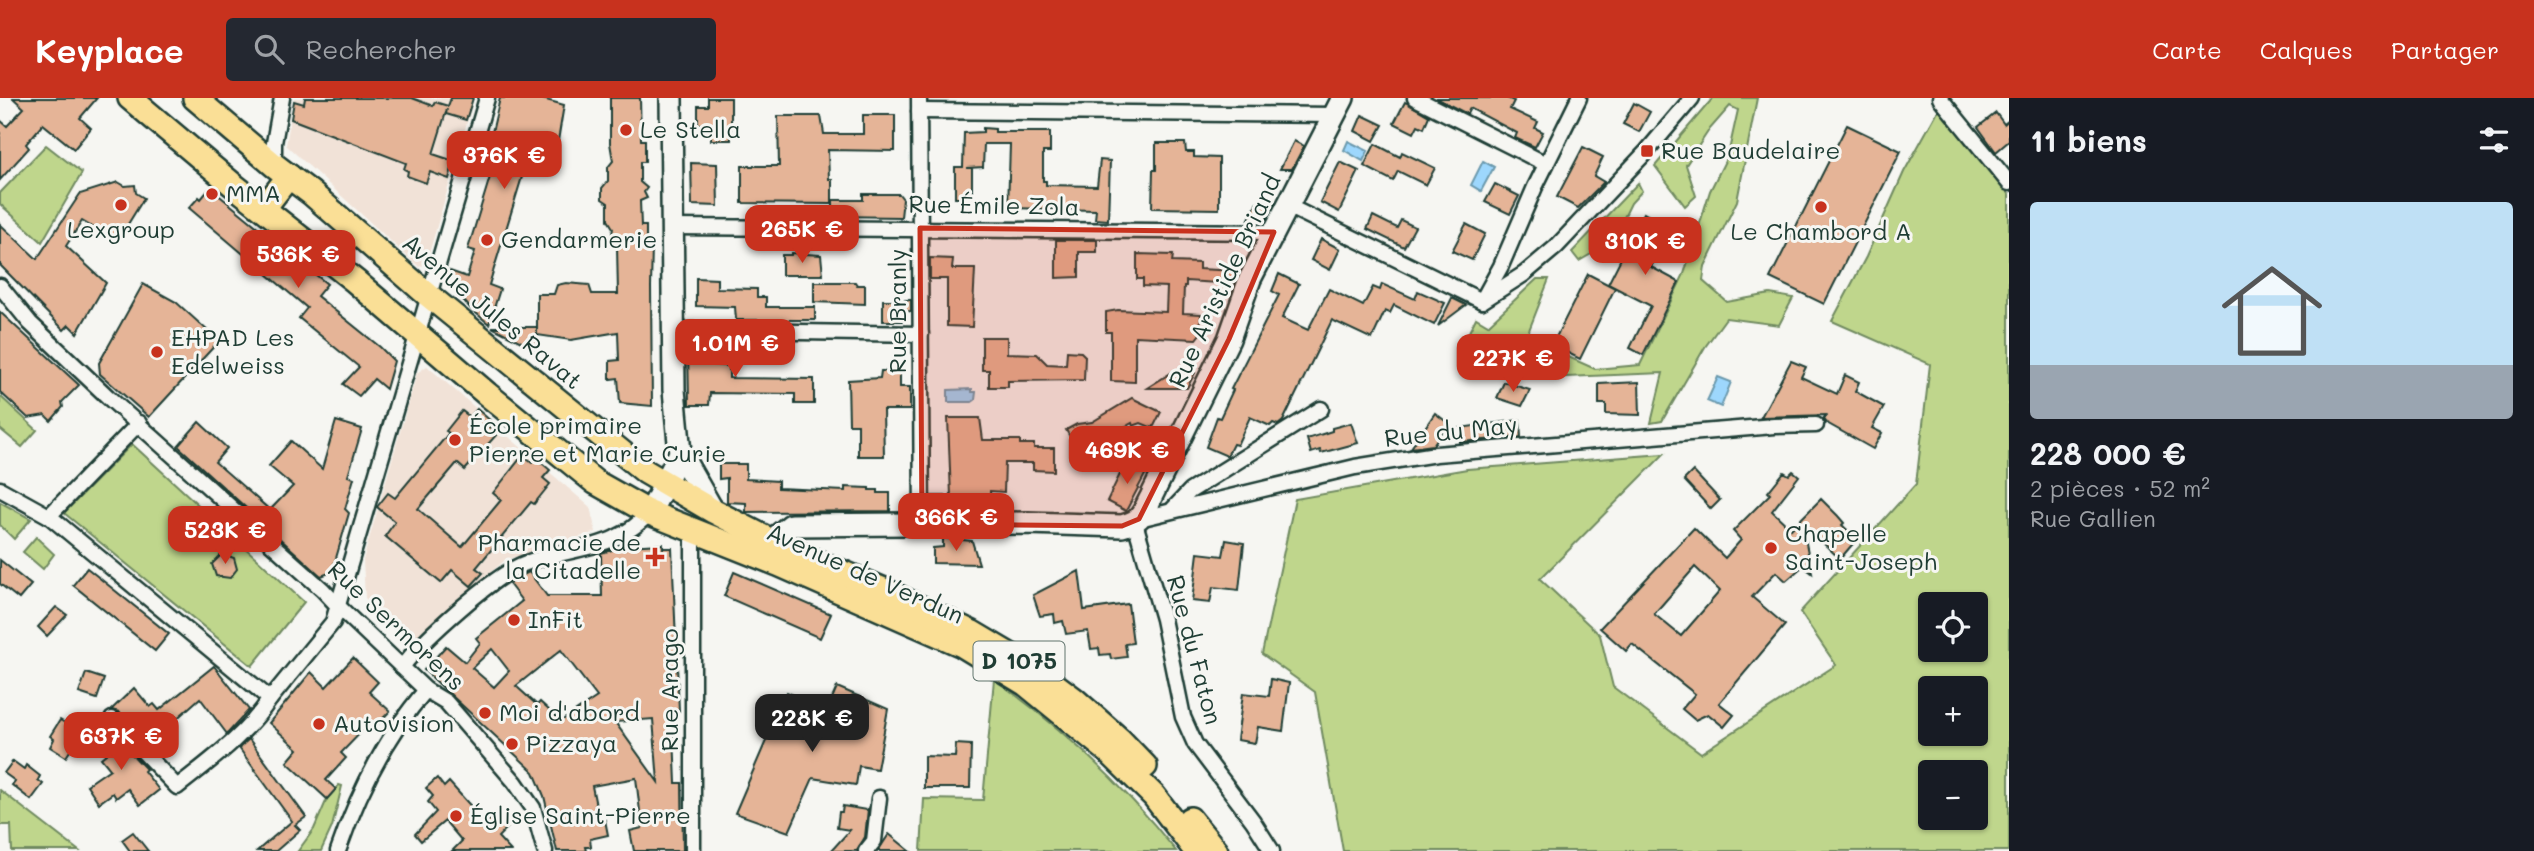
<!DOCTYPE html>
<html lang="fr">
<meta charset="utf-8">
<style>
:root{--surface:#171b24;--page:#242831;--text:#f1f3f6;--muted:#9ea1a6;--accent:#c8321e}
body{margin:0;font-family:Mali,sans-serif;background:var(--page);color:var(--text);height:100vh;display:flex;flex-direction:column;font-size:26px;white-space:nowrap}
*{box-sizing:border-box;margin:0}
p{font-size:23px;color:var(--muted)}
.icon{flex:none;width:38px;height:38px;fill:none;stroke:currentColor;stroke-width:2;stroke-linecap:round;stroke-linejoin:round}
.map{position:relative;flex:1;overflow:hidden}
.drawer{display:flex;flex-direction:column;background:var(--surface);width:525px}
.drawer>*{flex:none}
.controls{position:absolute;left:1918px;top:494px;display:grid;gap:14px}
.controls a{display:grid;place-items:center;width:70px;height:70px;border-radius:7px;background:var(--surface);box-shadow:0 2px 5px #0004;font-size:35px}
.price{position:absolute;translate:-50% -60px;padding:0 16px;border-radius:14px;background:var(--accent);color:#fff;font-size:23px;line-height:46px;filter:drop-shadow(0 2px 4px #0008)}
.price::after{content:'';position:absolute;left:50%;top:42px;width:21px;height:16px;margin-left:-10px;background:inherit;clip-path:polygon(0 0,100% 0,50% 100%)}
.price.selected{background:#222;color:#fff}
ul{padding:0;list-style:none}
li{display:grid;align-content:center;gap:14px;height:371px;padding:0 21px}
li span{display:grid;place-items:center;height:217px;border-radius:7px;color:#555}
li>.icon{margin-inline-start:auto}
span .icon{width:126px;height:126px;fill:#fffc;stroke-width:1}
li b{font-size:30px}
h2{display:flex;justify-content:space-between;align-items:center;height:84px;padding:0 21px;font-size:30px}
header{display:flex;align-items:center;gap:42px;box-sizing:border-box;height:98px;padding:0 35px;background:var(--accent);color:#fff}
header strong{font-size:33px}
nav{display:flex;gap:38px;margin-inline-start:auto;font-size:24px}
.search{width:490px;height:63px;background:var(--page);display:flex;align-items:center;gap:18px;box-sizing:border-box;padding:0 24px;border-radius:7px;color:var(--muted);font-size:26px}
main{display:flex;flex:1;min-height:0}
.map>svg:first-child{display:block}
</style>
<header>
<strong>Keyplace</strong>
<div class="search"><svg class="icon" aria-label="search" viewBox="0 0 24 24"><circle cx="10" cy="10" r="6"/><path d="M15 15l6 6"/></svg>Rechercher</div>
<nav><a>Carte</a><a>Calques</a><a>Partager</a></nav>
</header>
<main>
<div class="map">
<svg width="2009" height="753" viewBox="0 0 2009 753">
<rect width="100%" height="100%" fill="#f6f6f2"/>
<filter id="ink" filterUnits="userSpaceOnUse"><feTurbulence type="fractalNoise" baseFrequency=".0143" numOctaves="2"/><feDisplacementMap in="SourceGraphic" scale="14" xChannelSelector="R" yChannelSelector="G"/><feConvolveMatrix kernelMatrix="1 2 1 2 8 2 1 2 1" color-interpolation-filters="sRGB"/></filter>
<g filter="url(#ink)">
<g fill="#f1e2d7">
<path d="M294,0H474L426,166L419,169L286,47Z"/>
<path d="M427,268L590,409L596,434L505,462L411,543L365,500L363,462L417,275Z"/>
</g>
<g fill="#bfd68c" stroke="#6f8a60" stroke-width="2" fill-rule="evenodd">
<path d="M1713,0H1757L1737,103L1705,168L1703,183L1727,204L1770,196L1793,200L1779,227L1726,220L1705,249L1662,323L1651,325L1663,275L1541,280L1469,234L1476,220L1488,227L1537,181H1549L1526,240L1595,271L1640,267L1684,176L1710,93L1728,57L1738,12L1730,8L1709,32L1686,67L1696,98L1685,108L1655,68Z"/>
<path d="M1940,9L2009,96V753H1343L1315,594L1262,556L1295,401L1467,371L1664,356L1540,481L1600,537L1613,589L1701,655L1836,567L1800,514L1916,386L1930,266L1832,223L1866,159L1904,74ZM1930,506H1976V551H1930ZM1930,590H1976V635H1930ZM1930,674H1976V719H1930Z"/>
<path d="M46,47L82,75L42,144L0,106V95Z"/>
<path d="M1638,85L1642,93L1631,105L1612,144L1579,163L1572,154Z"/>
<path d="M0,298L37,332L22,349L0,331Z"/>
<path d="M132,346L304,504L252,568L64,415Z"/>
<path d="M0,404L31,421L14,441L0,427Z"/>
<path d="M36,439L54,456L43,471L23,454Z"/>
<path d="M994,581C1064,631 1122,685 1176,753H921L924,701L983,702Z"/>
<path d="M339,687L342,688L332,729L321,753H298L314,731L327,701Z"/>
<path d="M0,692L79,753H12L11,727H0Z"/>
</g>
<g fill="#9dd7fd" stroke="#6b99ad" stroke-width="2">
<path d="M1348,43L1368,53L1363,63L1344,52Z"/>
<path d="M1483,63L1494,69L1481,93L1471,87Z"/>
<path d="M1718,279L1731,284L1721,309L1707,303Z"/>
<path d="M972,291V294H976L975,302L972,304H948V292Z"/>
</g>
<g fill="#e5b497" stroke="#1f3d34" stroke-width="2" fill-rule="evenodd">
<path d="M13,0H97L80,20L91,30L74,51L43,26L26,46L29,50L0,82V22L7,28L24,10Z"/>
<path d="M305,0H412L433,8L435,4L448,8L451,0H473L466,22L446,16L447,11L433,56L454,63L449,81L430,74L426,85L407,78L408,73L404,71L406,65L291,21L294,3L304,6Z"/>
<path d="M500,0H539L564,7L558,43H543L536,58L529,56L489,187L500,191L489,226L470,210L455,192L447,172L467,179L475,153L468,151L500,46L490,43Z"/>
<path d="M610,0H640L641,42H645V64H640V84L647,90L644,94L647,100L640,103L641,128H646V148H652L651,189L652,308L620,305L618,280L610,281V263L619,262L618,234L571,242L537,237V196H554L557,187L566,185L589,187L592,196H618L617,148H610L613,130L608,122V105L602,101V90L608,83V69L613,63L610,45Z"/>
<path d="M708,0H731V42H711V34H707V26H698V8H708Z"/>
<path d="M1436,0H1507L1514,3L1510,11L1538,24L1535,30L1543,34L1535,49L1515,40L1517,35L1470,10L1467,16Z"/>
<path d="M1405,4L1429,18L1424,30L1418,27L1414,35L1394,25Z"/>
<path d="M1634,5L1650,14L1639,34L1623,26Z"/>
<path d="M1996,15L2004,26L2009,22V43L1996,54L1978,29Z"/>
<path d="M863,17H895V53L828,52L829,81H832V106L742,105V68H779L778,18H821L824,36H863Z"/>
<path d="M1362,17L1383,27L1374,43L1355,33Z"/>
<path d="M1847,27L1901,53L1824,206L1770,180Z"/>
<path d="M983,30L995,31V34H1050V54H1043V83H1046V87L1097,88L1100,62L1110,63L1108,122L1095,121L1096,112L1008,110L1010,46H984L983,69L967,70H972V100H955V69H963L964,35L983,34Z"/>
<path d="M1294,43L1304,48L1292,71H1280Z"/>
<path d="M1156,45H1185L1186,54H1194V59L1219,60V111L1152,110L1153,72H1156Z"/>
<path d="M1375,46L1400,59L1402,54L1435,70L1426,87L1398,73L1393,83L1364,68Z"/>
<path d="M1583,49L1603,59L1594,78L1604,84L1578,110L1557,99Z"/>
<path d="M1340,64L1359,73L1339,114L1320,104Z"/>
<path d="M691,65L717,66L718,108L692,107Z"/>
<path d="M118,84L125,88L135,87L136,95L144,100L117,144L82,123L66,148L106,185L77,235L69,227L64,232L0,167V126L37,161L80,96Z"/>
<path d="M1495,86L1519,98L1510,116L1485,104Z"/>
<path d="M210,90L327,186L317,198L380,249L394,263L386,291L374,281L359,298L343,286L359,269L299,220L307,210L189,110L199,99L201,101Z"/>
<path d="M863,96H899L903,101L901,119L833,118V102H863Z"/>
<path d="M1257,104H1275L1266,121H1249Z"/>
<path d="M1644,115L1671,130L1651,169L1679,184L1643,257L1630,250L1651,208L1608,186Z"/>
<path d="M1373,118L1397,130L1401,122L1415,129L1404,149L1367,131Z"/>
<path d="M1466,126L1485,136L1472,162L1452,153Z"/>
<path d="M1321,141L1340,151L1330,172L1311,162Z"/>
<path d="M1056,142H1097V154H1079V179L1056,180Z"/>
<path d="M791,155L821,157L823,177H782V157H791Z"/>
<path d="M1137,156L1173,157L1172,164L1199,165V171L1237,173V179L1234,186L1186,183V188H1184L1183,215L1201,216L1200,236L1196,241L1135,238V284L1111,283V234H1106V214L1118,212L1166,214L1167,189L1143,188V181H1137Z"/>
<path d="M930,160L953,161L952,171H975L972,229L947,228V181H930Z"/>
<path d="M1279,176L1299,186L1282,220L1308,232L1329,191L1363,208L1373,189L1380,192L1382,186L1415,201L1418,193L1445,205L1434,227L1394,207L1390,215L1385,213L1372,241L1332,222L1283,323L1278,327L1273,325L1270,328L1250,319L1237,347L1233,346L1227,358L1206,349L1217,319L1220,320L1233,292L1231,291L1279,197L1272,193Z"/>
<path d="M1588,176L1615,190L1580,261L1552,247Z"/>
<path d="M696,180L717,181V190L757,191V199H766V209H815V222H736L735,209L696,208Z"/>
<path d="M814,184H855L857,187H865V206L814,204Z"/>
<path d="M143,186L176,204L219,243L149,319L100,276L99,265Z"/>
<path d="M1452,200L1466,207L1438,228Z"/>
<path d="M883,202H911V213L905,214V223H883Z"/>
<path d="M0,214L79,287L62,304L63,309L51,323L45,317L28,320L0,294Z"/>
<path d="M492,229H537V252Z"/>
<path d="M982,239H1007V255L1037,256L1047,266L1066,267L1067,253L1081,254L1085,258L1084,282L1008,283V289H989V272H982Z"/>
<path d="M693,242H714V267L729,268V280L814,281V306H795V296L710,295L709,307H689L688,248Z"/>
<path d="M1791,263L1806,269L1801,279L1837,296L1845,277L1859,284L1855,293L1884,309L1872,330L1882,335L1873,351L1825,324L1823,321L1826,317L1761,319Z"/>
<path d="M1185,270L1195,275L1187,290H1147L1174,273H1183Z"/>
<path d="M881,273H900V289H910V312H883L884,358H858V326H849L848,282L880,280Z"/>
<path d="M1504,284L1530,292L1522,308L1497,300Z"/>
<path d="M1639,284L1640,317L1606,316V306H1599V286Z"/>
<path d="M1132,300L1161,314L1153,330L1141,325L1133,328L1132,325L1105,340L1104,338L1093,345L1092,343L1077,351L1066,332L1077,326L1092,324Z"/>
<path d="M477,311L492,324L488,328L498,335L465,372L457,365L418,411L462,449L501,402L493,395L523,357L532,364L536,360L550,372L543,380L550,386L534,406L531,404L476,470L483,475L471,488L452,472L441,485L385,438L395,424L377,409L388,395L395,400L449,335L446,333L462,313L470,319Z"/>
<path d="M1435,315L1448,325L1433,347L1411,350Z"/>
<path d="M948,320H980L983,342H1020V346H1034V350H1054V373L1033,372V365H1005L1004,394L990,393L991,412L937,413L932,408V398H951Z"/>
<path d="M1520,322L1521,339L1460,344L1459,330Z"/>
<path d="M336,323L362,331L348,378L354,380L345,411L349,415L332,474L321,478L178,348L199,324L227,350L215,364L270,412L293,388L269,368L291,343L322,371Z"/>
<path d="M1351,325L1358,345L1321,355L1320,352L1311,355L1307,341L1332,333V330Z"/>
<path d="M1132,363L1148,371L1126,413L1107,403L1121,374L1125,376Z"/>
<path d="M719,366H746V381L778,383V390L845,393V389L869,390V392H878V395H890V413L746,414V405L727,404V380L719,381Z"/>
<path d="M1693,373L1720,402L1711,411L1684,382Z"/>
<path d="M1793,373L1799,378L1772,413L1791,431L1821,401L1838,418L1844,425L1842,427L1857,441L1840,461L1802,425L1812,475L1803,468L1786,483L1776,474L1752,499L1785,527L1719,605L1734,617L1724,629L1708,616L1695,622L1682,611L1695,596L1632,546L1626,553L1600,530L1694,430L1725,460L1741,442L1733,433L1770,396L1768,394L1784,374L1789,377ZM1695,469L1720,493L1681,538L1654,516Z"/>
<path d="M943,440L972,443L979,466L933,465V450L943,449Z"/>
<path d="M1226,442L1244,445L1239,492L1213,489L1210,505L1192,503L1198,455L1223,458Z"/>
<path d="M663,446V450H672L679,613H673L676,685H682L683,753H634L630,733L642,730L636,680L592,688L599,723L605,722L608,737L590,741L591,749H585L586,753H557L544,698L534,674L424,572L446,548L465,564L480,545L476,540L522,503L509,486L517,480L529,474L547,498H602L601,455L612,452L625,451L624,448ZM492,551L509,573L494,589L472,570ZM561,552L597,599L561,623L540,604L537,607L516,588ZM653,621L658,684L615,624Z"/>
<path d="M222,456L234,460L237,471L230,480L216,478L212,466Z"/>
<path d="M0,462L31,487L19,501L0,486Z"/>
<path d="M87,470L169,536L155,553L73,487Z"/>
<path d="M1079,473L1084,512L1128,506L1133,545L1125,546L1127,559L1111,561L1110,556L1100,557L1099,550L1091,551L1088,533L1066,536L1063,523L1055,525L1054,516L1040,518L1033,497Z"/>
<path d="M734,474L831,516L820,540L724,498Z"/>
<path d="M56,509L67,517L47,538L38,529Z"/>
<path d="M353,560L378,584L369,594L390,613L373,631L368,627L341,655L346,660L326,682L336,691L327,701L287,664L298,651L269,625L311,574L326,589Z"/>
<path d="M214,568L249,612L227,636L200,600L155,640L167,651L160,658L119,614L111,612L134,590L150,609L154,606L159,612Z"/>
<path d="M86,575L104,581L97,601L79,595Z"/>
<path d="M1271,581L1289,585L1283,633L1258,629L1255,645L1237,642L1243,595L1269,598Z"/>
<path d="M837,589L888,611L877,671L859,668L856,687L813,680L789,734L735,715L787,594L827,612Z"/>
<path d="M103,619L105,628L146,671L144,673L159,692L140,707L128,691L116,700L113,695L99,705L87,687L110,671L101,660L111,652L93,627Z"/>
<path d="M60,622L82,635L66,659L50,649L54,641L50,638Z"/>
<path d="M249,641L306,719L295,727L300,732L276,753H257L292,723L239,650Z"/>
<path d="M956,646L971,647L970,690H924V658L955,659Z"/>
<path d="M13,663L24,671L26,667L40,678L38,682L43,686L31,702L12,687L15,683L4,675Z"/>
<path d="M437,680L444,689L449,684L486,725L497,715L508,729L498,739L511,753H452L462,743L445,723L421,743L415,736L436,714L428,704L433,698L426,690Z"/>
<path d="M843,708L866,712L868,711L865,739L857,753H831L850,732L837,730L839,714H842Z"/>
<path d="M133,734L148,753H130L122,742Z"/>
<path d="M889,736L910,753H878Z"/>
</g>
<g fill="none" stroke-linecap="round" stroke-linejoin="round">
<defs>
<g id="minor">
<path d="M919,0L922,426"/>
<path d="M1415,0L1546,66"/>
<path d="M1940,0L2009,85"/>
<path d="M919,13L1334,17"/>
<path d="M274,67V45L282,0"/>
<path d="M1288,108L1482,203"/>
<path d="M671,129L1274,134"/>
<path d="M0,188L30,225L108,299L323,492L337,507L426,592L446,604L515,684L533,710L545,753"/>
<path d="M1483,201L1501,168L1535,89L1579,0"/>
<path d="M1482,203L1524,176L1556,149L1647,53L1692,0"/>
<path d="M675,232L921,236"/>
<path d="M0,391L49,418L270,601L333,524L487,0"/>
<path d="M1173,411L1190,393L1321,311"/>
<path d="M49,418L139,325"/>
<path d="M1139,421L1355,369L1436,356L1774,328L1816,327"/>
<path d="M1135,425L1163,521L1183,619L1195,646L1253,723L1272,753"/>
<path d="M402,569C422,542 495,476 526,465C554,454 587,453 615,440C629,434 639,425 650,415"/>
<path d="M112,621L177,689C211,662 246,637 270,601"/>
<path d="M338,753C358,695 386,638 426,592"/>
<path d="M693,753V431"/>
<path d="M866,753L874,743L879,700"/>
</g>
<g id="secondary">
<path d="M680,355L713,413"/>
<path d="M650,415L680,355L674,292L671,0"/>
<path d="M765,458L771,443L791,427L1028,425L1122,428C1142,423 1142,416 1151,399L1229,241L1250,181L1343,0"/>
</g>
<g id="primary">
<path d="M130,0L232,86L355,183L487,296L595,384L650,415L778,466L962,547L1026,586L1108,653L1154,698L1196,753"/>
<path d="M195,0L274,67L311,95L428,197L646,374L713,413L787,451L884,492L971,534L1035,572L1075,602L1119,641L1145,668"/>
<path d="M264,110L289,78"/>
<path d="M1190,721L1216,753"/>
</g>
</defs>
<use href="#minor" stroke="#1f3d34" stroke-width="19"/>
<use href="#secondary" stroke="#1f3d34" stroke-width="26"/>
<use href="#primary" stroke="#1f3d34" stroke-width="28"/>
<use href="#minor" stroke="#f6f6f2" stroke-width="14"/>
<use href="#secondary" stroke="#f6f6f2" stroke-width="21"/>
<use href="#primary" stroke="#fadf96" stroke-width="23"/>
</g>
</g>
<path fill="#c8321e" fill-opacity="0.2" stroke="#c8321e" stroke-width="5" stroke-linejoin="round" d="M920,130L1274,134L1229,241L1139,421L1122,428L922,426Z"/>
<g fill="#c8321e" stroke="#f6f6f2" stroke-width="2.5">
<circle cx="626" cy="32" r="7"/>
<rect x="1640" y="46" width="14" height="14" rx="3.5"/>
<circle cx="212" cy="96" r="7"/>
<circle cx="121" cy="107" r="7"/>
<circle cx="1821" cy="109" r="7"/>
<circle cx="487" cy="142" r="7"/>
<circle cx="157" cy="254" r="7"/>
<circle cx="455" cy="342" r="7"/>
<circle cx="1771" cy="450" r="7"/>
<path d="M651.5 448.5h7v7h7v7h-7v7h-7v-7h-7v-7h7z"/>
<circle cx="514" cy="522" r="7"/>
<circle cx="485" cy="615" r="7"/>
<circle cx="319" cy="626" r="7"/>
<circle cx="512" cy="646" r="7"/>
<circle cx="456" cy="718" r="7"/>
</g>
<g text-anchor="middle" stroke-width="6" stroke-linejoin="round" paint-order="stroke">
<rect fill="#f6f6f2" stroke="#60746d" stroke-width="2" x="973.5" y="543.5" width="91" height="39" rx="5"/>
<g font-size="23" font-weight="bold" fill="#1f3d34">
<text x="1019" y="571">D 1075</text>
</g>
<g font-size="24" fill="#1f3d34" stroke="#f6f6f2" text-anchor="start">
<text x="640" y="40">Le Stella</text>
<text x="1661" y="61">Rue Baudelaire</text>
<text x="226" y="104">MMA</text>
<text x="121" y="140" text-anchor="middle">Lexgroup</text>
<text x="1821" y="142" text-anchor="middle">Le Chambord A</text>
<text x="501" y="150">Gendarmerie</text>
<text x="171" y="248">EHPAD Les<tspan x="171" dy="28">Edelweiss</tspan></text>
<text x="469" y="336">École primaire<tspan x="469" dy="28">Pierre et Marie Curie</tspan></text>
<text x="1785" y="444">Chapelle<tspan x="1785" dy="28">Saint-Joseph</tspan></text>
<text x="641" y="453" text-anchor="end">Pharmacie de<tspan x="641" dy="28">la Citadelle</tspan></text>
<text x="528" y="530">InFit</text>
<text x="499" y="623">Moi d'abord</text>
<text x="333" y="634">Autovision</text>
<text x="526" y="654">Pizzaya</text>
<text x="470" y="726">Église Saint-Pierre</text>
</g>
<g font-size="24" fill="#1f3d34" stroke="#f6f6f2">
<text transform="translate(994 108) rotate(1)" y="8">Rue Émile Zola</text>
<text transform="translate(1225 183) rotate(-65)" y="8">Rue Aristide Briand</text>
<text transform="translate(898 213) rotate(-90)" y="8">Rue Branly</text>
<text transform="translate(492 214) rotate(40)" y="8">Avenue Jules Ravat</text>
<text transform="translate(1451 334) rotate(-6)" y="8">Rue du May</text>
<text transform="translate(865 476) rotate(24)" y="8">Avenue de Verdun</text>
<text transform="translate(396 528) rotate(43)" y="8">Rue Sermorens</text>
<text transform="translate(1194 552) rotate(75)" y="8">Rue du Faton</text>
<text transform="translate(670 592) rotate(-90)" y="8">Rue Arago</text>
</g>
</g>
</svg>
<div class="controls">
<a><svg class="icon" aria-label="locate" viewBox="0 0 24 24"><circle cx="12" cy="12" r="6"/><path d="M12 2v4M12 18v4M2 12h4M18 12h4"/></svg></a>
<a>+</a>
<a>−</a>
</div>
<b class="price" style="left:504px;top:93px">376K €</b>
<b class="price" style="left:802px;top:167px">265K €</b>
<b class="price" style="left:1645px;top:179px">310K €</b>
<b class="price" style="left:298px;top:192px">536K €</b>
<b class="price" style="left:735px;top:281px">1.01M €</b>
<b class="price" style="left:1513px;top:296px">227K €</b>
<b class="price" style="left:1127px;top:388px">469K €</b>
<b class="price" style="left:956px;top:455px">366K €</b>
<b class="price" style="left:225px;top:468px">523K €</b>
<b class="price selected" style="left:812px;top:656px">228K €</b>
<b class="price" style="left:121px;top:674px">637K €</b>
</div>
<section class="drawer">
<h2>11 biens<svg class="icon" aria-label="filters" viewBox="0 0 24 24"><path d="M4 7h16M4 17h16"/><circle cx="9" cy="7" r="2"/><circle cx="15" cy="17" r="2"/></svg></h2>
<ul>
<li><span style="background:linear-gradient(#bfe0f5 75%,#9aa5b1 0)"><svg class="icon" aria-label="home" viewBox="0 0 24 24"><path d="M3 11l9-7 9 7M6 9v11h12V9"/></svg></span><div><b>228 000 €</b><p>2 pièces · 52 m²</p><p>Rue Gallien</p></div></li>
</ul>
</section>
</main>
